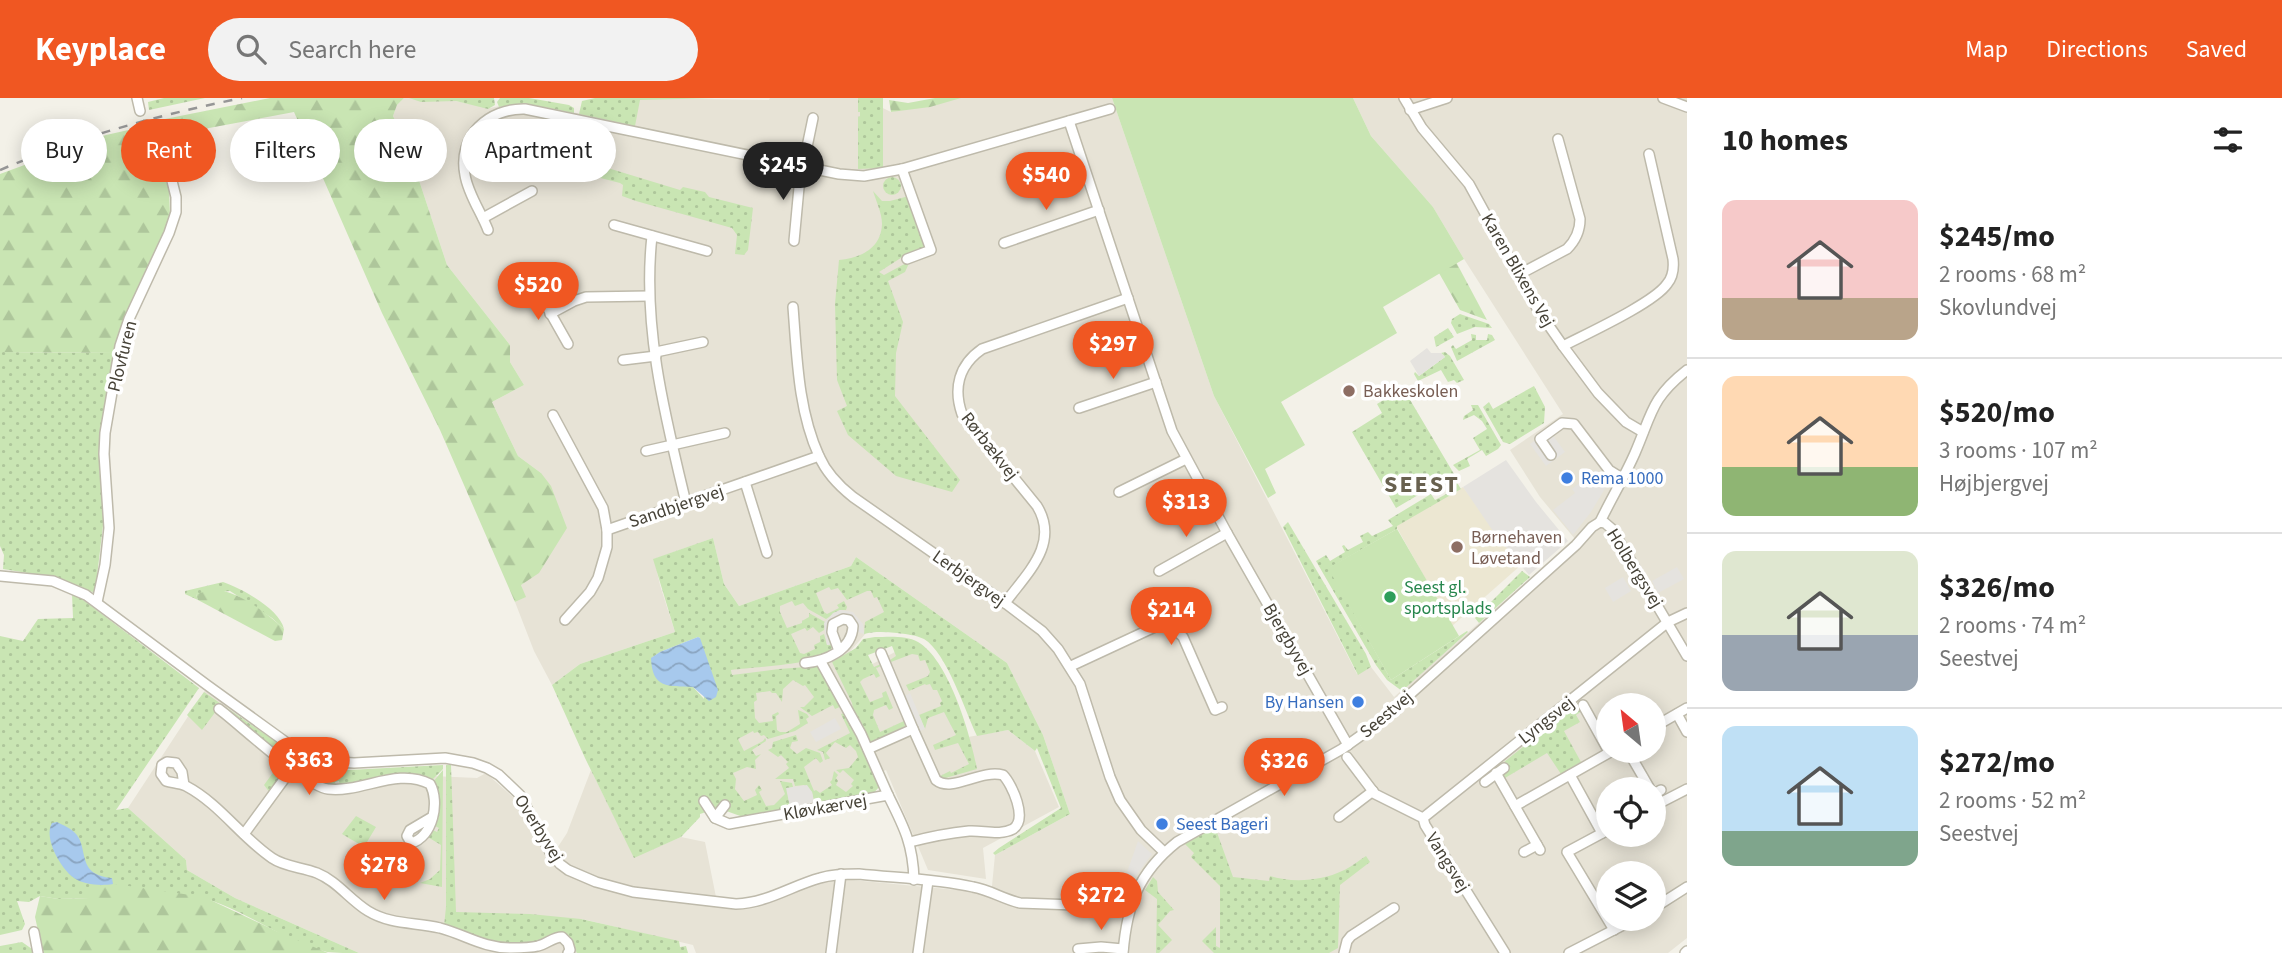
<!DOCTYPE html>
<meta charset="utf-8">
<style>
:root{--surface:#fff;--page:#f2f2f2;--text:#222;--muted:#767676;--line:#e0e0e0;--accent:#f05722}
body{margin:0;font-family:"Source Sans 3",sans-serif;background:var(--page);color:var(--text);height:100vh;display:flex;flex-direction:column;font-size:26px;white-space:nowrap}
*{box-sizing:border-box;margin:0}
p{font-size:23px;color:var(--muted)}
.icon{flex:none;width:38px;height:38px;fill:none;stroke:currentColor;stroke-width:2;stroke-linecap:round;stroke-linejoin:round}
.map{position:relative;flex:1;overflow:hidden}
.sheet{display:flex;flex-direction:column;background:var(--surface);width:595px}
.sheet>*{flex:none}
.top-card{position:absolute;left:21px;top:21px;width:665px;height:63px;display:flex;gap:14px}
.needle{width:46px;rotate:331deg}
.controls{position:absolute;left:1596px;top:595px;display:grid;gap:14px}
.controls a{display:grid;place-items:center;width:70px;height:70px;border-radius:50%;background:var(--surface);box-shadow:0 4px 18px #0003;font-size:35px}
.price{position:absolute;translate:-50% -60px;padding:0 16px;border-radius:24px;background:var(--accent);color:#fff;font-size:23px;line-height:46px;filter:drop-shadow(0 2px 4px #0008)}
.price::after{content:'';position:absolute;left:50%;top:42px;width:21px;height:16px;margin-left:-10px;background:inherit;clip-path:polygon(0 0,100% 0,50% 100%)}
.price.selected{background:#222;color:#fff}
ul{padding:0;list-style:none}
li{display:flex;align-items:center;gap:21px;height:175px;padding:0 35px}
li+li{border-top:2px solid var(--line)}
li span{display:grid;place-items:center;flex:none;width:196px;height:140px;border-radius:14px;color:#555}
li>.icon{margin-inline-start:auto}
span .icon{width:84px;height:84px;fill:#fffc;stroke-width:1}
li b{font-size:30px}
h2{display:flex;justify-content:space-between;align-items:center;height:84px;padding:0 35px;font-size:30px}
.pill{padding:0 24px;border-radius:32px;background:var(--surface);box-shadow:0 4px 18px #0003;font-size:24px;line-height:63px}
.pill.selected{background:var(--accent);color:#fff}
header{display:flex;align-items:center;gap:42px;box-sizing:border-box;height:98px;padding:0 35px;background:var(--accent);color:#fff}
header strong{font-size:33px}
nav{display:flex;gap:38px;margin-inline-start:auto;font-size:24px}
.search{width:490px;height:63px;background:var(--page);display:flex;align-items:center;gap:18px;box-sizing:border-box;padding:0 24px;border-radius:38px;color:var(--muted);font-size:26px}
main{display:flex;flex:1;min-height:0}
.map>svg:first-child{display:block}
</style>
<header>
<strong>Keyplace</strong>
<div class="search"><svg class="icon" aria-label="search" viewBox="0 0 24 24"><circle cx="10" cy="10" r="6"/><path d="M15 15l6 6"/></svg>Search here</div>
<nav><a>Map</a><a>Directions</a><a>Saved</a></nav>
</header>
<main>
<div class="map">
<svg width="1687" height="855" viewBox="0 0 1687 855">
<defs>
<pattern id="grass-dots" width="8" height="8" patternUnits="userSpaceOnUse" patternTransform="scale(1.75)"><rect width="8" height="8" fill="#c9e5b3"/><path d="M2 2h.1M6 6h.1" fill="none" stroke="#aec69b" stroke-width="1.8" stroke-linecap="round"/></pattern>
<pattern id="forest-firs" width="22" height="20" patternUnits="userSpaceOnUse" patternTransform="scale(1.75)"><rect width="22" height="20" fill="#c9e5b3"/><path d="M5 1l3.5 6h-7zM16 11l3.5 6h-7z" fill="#aec69b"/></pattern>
<pattern id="water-waves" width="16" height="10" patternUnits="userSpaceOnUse" patternTransform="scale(1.75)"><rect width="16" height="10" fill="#a7c9ed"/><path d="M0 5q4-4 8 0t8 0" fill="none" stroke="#8aa5c1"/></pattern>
</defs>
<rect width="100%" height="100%" fill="#f3f1e8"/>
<g fill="#e7e3d6" fill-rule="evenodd">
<path d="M404,0H441L490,10L510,6L528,5L634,27L638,0L769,2L770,0H862L891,14L954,0H1112L1214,298L1357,576L1371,569L1394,599L1575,441L1540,399L1510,352L1563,316L1464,161L1433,109L1371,38L1353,0H1687V840L1668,855H696L693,847L582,821L581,855H359L235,800L187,772L186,762L128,710L206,591L318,682L330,686L354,680L432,678L477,680L486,675L514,700L550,761L567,735L591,672L634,759L681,739L705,744L718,809L737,811L756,810L805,789L835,782H852L968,793L991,798L995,757L1070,716L1043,637L1007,565L856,459L851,468L739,508L724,486L713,440L654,461L660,487L675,534L580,566L552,587L534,553L515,504L525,499L521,487L541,375L518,358L492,304L524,287L510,264V247L447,167L407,46L393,18L397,7ZM1608,607H1654V653H1608ZM1608,691H1654V737H1608ZM1608,775H1654V821H1608Z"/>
<path d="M839,482L874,488L887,518L867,534L840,565L848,579L910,546L930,562L968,639L1008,632L1035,653L1059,709L983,750L986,781L928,772L886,672L870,679L855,697L746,715L738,710L726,630L750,614L732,580L731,571L796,564L769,505Z"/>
</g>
<path fill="#ece7d2" d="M1463,389L1521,467L1452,528L1396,428Z"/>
<g fill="url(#grass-dots)" fill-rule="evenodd">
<path d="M164,0H205L149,12L148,4Z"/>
<path d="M409,0H494L495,7L488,11L456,3L421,4Z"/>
<path d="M500,0H529L569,7L574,10V15C548,10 525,3 499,9L497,4Z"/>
<path d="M595,0H715L640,2L635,28L579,16L582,3Z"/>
<path d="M858,0H883V70L858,71V19L860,18V14H858Z"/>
<path d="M521,52L611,71L680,92L683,89L705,94L709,99L753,110L748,152L744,157L735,156L737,137L732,130L636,103L622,98L623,87L620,85L519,59L518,62L494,68L493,66Z"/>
<circle cx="892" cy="88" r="9"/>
<path d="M873,93L882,103H890L909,98L925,148L924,152L907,156L879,174L884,177L910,163L905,174L888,183L903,224L896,255L895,298L960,382L952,394L896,378L848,337L837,313L847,308L837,282L835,206L839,162C860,160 881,151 882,126C882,115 876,103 873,93Z"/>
<path d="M1460,216L1489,226L1492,230L1475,229L1457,236L1451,225L1452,221Z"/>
<path d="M1448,230L1454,239L1436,249L1434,239Z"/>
<path d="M1471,236L1476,237V242H1487L1488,236L1492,237L1495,242L1457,263L1451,249L1453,247L1456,251L1472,242Z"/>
<path d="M0,254L115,255L104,320L99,368L104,419L95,495C65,481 36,476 3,471L4,457L0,448Z"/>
<path d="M1445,254L1450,258L1464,282L1457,285L1454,282L1448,284L1441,272L1418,283L1414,276L1415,274L1419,278L1445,259L1441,255Z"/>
<path d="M1534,288L1545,309L1544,325L1510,346L1503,344L1483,309L1489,304L1493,311Z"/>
<path d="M1403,290L1454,376L1396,410L1352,334L1382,315L1377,306Z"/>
<path d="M1471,307H1478L1501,347L1498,351L1486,358L1482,352L1467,361L1470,368L1459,373L1453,367L1480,352L1473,340L1487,331L1482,323L1474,317L1463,322L1464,318L1473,312Z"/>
<path d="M1456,383L1461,391L1397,428V431L1329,470L1391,582L1467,533L1468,534L1402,593L1387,582L1376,567L1316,463L1326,457L1330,463L1345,454L1342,448L1344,447L1348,452L1363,444L1360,438L1368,434L1372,438L1393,428L1388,422L1431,396L1435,402L1450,394L1447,388Z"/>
<path d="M1288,424L1366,556L1371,569L1358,577L1283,429Z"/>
<path d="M713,440L724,486L739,508L851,468L856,459L1007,565L1043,637L1070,716L995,757L993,755L999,750L1061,710L1037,650L1035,653L1008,632L977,638C965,613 947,555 924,541C916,537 905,536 897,535C886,534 875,533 864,536L865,524L884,514L877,499L874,500L871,493H867L847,502L838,490L831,492L829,489L816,495L824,514L827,516L839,510L837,507L844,503L847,509L846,512H840L826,521L808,511L803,505L795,508L792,503L780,508V514L787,530L802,525V523L809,519V515L825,524L824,532L819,535L813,529L807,533L805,530L791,536L800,555L804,556L815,551L814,547L820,544V538L824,536L827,547L833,546L830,555C809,567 756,569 731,572L732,577L779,571L820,568L842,608L835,611L833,607L812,618L800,609H804L814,599L805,587L803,588L793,582L783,591L782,604L776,595H772L770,593L756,595L757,602L754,604L755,620L759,625L773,623L772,617L778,614L779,616L776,618L777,632L780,634H787L800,626L798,612L796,611L807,616L809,619L806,621L808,625L795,633L768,641L764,637L761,638L758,634L754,635L753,633L738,641L744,653L763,643L765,640L766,643L752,652L756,658L761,656L755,662L756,671L747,669L733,675L736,681L735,691L744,703L757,697L755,692L759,687L762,692L759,694L766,708L774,707L785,696L780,683L792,685L793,689L787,691L790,709L807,706L808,709L743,719L718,710L700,716V719L681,739L634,760L585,660L552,587L580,566L675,534L653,461ZM698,539L700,540L704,601L693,589L652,560L660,554Z"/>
<path d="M1522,473L1530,479L1479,525L1475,520Z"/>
<path d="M223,484C241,490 280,511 284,531L272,520L230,493L196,496L198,502L185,496V493Z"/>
<path d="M72,496L82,501L199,590L116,712L128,710L186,762L187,772L235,800L359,855C349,855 336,855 327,854C278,842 236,803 186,797L58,801L40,798L29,804L17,803L25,826L22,832L0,837V538L23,543L38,521L73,520Z"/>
<path d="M875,539C888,539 906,537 918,544C949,562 971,638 977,671L942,681L940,678L950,673L951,675L969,666L958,645L935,652L933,647L956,637L944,614L928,620L925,631L919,617L941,608L940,605L942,603L937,592H933L930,586L926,587L925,586L909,593L906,587L928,578L930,574L925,562L920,563L918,557L912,556L891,564L890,562L896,558L892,548L868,557L874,569L881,566V568L876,570L880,578L876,580L874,576L863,581L860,584L870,604L883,599L882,595L886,593L893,610L889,612L886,607L874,612L873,617L880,634L904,623L905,628L874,644L868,643L854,617L852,605L832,564L856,550L863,541Z"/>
<path d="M204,594L298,659L291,665L219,609L202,632L187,617Z"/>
<path d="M1578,605L1582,613L1576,617L1580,624L1564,633L1581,664L1561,676L1547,655L1505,680L1503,674L1508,671L1504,664Z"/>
<path d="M844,615L861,642L879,689L872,697L815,707L812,694L804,687L795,688L793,681H775L789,670L786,666L788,664L781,657L778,659L768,652L772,650L773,644L796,637L798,643L792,644L790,650L797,656L806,650L820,655L823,663L820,665L816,660L804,669L814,693L816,692L820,695L832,687L830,684L832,682L834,673L838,677L836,680L838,683L836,687L846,694L853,688L851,686L854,682L843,672L840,675L836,672L849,670L858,659L856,653L850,647L846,650L835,644L826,655L830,660L825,662L823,654L817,652L850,635L841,616Z"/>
<path d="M308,663L338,672H349L443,667V671L431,683C410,670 362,682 340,689L339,683L335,684L337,690L319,685L301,672Z"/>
<path d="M280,665L278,672L281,673L283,669L287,670L270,695L264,687Z"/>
<path d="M446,667H451L456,814L530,816L581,821L679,843L680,849L686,848L688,855H577C573,847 569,836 560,836C549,835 540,846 529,847C499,849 472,837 444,828L446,809Z"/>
<path d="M443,672L442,789L420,785L430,781L440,772L441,747L426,738L431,731L437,734L439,730L433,727L439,699L433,684Z"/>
<path d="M356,718L376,729L364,749L342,736Z"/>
<path d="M1215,729L1233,779L1269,783L1270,778C1291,785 1322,783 1342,773C1350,770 1358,763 1366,758L1370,764L1340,787L1338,850L1329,855H1214L1202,843L1216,829V848L1220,850V788L1191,759L1194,755L1185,746Z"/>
<path d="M1153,779L1157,783L1158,794L1174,812L1170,813L1158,827L1172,842L1159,855H1156L1157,801L1145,792Z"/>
<path d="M22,844L32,851L33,855H0V848Z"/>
</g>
<g fill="url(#forest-firs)">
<path d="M270,0H404L397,7L393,18L407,46L447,167L510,247V264L524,287L492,304L518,358L541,375L551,388L567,430L539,475L521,487L526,499L515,504L440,332L382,215L294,14L193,33L155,23Z"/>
<path d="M935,0H961L930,9L891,14L889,2L908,5Z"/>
<path d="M142,29L169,91L170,117L163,139L115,255L0,254V76L106,37Z"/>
<path d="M1432,119L1487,222L1460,212L1439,175Z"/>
<path d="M215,491C240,495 265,513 284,531L282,542L275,543L198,502L196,496Z"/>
<path d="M115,786L204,799L276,833L328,855H43L35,819L40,798L58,801L89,800L90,788Z"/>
</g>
<g fill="#c9e5b3">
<path d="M1112,0H1353L1371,38L1433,109L1464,161L1383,209L1397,235L1281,304L1305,347L1265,371L1276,395L1268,400L1214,298Z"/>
<path d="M1397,431L1459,538L1391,582L1328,470Z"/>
</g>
<g fill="#e5e3df">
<path d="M1427,250L1431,255H1441L1445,259L1419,278L1410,263Z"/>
<path d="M1549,332L1565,354L1546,368L1530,346Z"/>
<path d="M1506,362L1536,404L1568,443L1529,477L1495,436L1463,389Z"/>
<path d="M1596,372L1609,384L1591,414L1573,437L1553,412L1575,395L1572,391Z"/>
<path d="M1677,469L1684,481L1658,495L1652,483Z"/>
<path d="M1623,479L1631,493L1613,504L1605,490Z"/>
<path d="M840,512L853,514L863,526L864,536L858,534V527L853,520L842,517L836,519L829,526L833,546L827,547L824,525L833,515Z"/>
<path d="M910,595L925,631L920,633L905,598Z"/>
<path d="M835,620L841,631L816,644L810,634Z"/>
<path d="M807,687L812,694L814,704L790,709L786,690Z"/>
<path d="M1138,743L1152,756L1132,783L1125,780Z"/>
</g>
<g fill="url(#water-waves)">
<path d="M698,539L700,540L718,592L716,599L709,603L693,589C668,588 652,591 651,560L660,554Z"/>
<path d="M57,724C63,727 72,731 76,736C89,751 76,777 112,780L113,786C101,788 84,787 74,780C61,771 43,740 52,725Z"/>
</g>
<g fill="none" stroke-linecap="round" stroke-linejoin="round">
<defs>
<g id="minor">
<path d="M137,0L140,13"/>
<path d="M1404,0L1422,30L1469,86L1538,212L1563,248L1598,295L1626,324L1643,334"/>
<path d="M1663,0L1687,9"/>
<path d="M1410,12L1447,0"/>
<path d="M1069,23L1172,333L1227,435L1348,647"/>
<path d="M803,68L813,20"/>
<path d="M902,71L931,152L907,161"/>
<path d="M483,120L532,93"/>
<path d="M614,127L707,153"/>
<path d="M488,132C481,114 468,96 465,77C457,38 489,10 525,11L839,76L864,78L902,71L1110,11"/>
<path d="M652,138C642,228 665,318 686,405"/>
<path d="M794,143L801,68"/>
<path d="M1004,145L1099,112"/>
<path d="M1518,177L1567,151C1576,142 1580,133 1580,121L1558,41"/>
<path d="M534,186L568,246"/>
<path d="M793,209C797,259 798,312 819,358C826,374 839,388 853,399L1005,505L1042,533L1058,551L1080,586L1110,679L1120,702L1141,732L1164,754"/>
<path d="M550,216L574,203L586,199L649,198"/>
<path d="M1563,248C1586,236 1654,205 1667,186C1673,179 1674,170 1673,161L1649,56"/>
<path d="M656,254L703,244"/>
<path d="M623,262L656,258"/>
<path d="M1079,310L1156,284"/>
<path d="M553,317L603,410L607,432V449L598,480L590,494L565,522"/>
<path d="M646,353L725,335"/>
<path d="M1551,357L1540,341L1562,325L1574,326L1609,372L1622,380"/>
<path d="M745,384L767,455"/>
<path d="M1119,394L1186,361"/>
<path d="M1600,424C1611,401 1625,378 1635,355C1652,316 1651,300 1687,272"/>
<path d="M1600,424L1605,425L1612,431L1687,558"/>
<path d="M607,432L819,358"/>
<path d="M1159,473L1227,435"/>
<path d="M0,478L53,483L86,497L207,587L287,645L304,654L338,664L354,665L445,660L473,665L487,670L499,677L520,697L550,754L560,766L568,772L596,784L633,794L736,806C767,805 791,788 820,780C833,776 846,776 859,776C897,780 937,781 973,789C990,792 1003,801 1020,805L1129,809"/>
<path d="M97,504L105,467L109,430L104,356L105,335L120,248L129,221L169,135L176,114V99L171,79L146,27"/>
<path d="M1005,505C1027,475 1060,446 1037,408L962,316C953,290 959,267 982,251L1128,200"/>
<path d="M821,564L861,636L888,697"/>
<path d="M805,565C826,563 852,552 853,528L849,522L843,521L833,526L832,534L839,553"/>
<path d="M1071,568L1157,528L1172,529L1183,539L1215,612L1222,609"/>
<path d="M1583,607L1608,652"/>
<path d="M219,611C240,627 307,689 328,691C362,695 397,669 430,686C440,704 433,739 411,745L407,738L410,732L432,719"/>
<path d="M1677,616L1687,634"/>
<path d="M1654,629L1687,610"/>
<path d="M868,651L913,631L881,555"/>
<path d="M1628,653L1650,691"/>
<path d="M1347,659L1375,696L1423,720L1425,727L1505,855"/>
<path d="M1496,675L1540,752"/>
<path d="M1570,677L1602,735"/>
<path d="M1485,684L1504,670"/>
<path d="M184,687L182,674L176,665L167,664L162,667L161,676L166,683C172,685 180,685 186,688C220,706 241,739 272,760C285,769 302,769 317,775C337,783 350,802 368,813C391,827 415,824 440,830C466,837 483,850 511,850C520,850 530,850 538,848C547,846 553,839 562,839L568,845L570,852L568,855"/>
<path d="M1654,696L1661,692"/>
<path d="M704,703L715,720L729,726L888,697C904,729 913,746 914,782"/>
<path d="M1515,708L1612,653"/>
<path d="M1654,708L1687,691"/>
<path d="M1339,719L1373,693"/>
<path d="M715,720L725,707"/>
<path d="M1423,720L1668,524L1687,515"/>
<path d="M1608,732L1567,754L1614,832"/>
<path d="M244,736L304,654"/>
<path d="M910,744C929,739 949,735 969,733C983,732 1000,738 1013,731C1028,721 1012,686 1003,677C980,671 952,695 936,682L913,631"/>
<path d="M1524,754L1537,747"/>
<path d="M1654,810L1687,789"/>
<path d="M34,834L38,855"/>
<path d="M1078,851L1101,849L1123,851"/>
<path d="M831,855L841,776"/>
<path d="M918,855L928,783"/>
<path d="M1123,855C1127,807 1138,775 1177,744L1342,651L1377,626L1576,447L1592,429L1600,424"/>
<path d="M1344,855L1347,843L1351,838L1394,810"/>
<path d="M1569,855L1635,821"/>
<path d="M1685,855L1687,853"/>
</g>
</defs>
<use href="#minor" stroke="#bebaab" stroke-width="12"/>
<use href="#minor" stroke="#fff" stroke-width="9"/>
<path stroke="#969696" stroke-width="2.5" stroke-dasharray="9 9" stroke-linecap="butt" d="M0,72C78,39 159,17 242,0"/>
</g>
<g fill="#8d6e63" stroke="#fff" stroke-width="2.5">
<circle cx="1349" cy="293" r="7"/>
<circle cx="1457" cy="449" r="7"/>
</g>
<g fill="#3f7fe0" stroke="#fff" stroke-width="2.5">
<circle cx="1567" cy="380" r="7"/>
<circle cx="1358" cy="604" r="7"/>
<circle cx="1162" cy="726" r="7"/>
</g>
<circle fill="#2e9e5b" stroke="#fff" stroke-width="2.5" cx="1390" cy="499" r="7"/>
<g text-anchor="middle" stroke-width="7" stroke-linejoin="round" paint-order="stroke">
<g font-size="18" fill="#464237" stroke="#fff">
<text transform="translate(1518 172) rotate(60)" y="6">Karen Blixens Vej</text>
<text transform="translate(122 258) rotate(-76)" y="6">Plovfuren</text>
<text transform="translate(990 348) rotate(52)" y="6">Rørbækvej</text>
<text transform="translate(676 408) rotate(-19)" y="6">Sandbjergvej</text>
<text transform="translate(1635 470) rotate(58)" y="6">Holbergsvej</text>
<text transform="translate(969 480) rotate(35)" y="6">Lerbjergvej</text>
<text transform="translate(1288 541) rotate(60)" y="6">Bjergbyvej</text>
<text transform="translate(1386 616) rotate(-40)" y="6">Seestvej</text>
<text transform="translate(1546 622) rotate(-38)" y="6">Lyngsvej</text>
<text transform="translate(825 709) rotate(-10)" y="6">Kløvkærvej</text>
<text transform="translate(539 730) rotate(58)" y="6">Overbyvej</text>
<text transform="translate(1448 764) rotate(58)" y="6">Vangsvej</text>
</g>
<g font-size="18" fill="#785e54" stroke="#fff" text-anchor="start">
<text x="1363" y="299">Bakkeskolen</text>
<text x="1471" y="445">Børnehaven<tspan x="1471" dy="21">Løvetand</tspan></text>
</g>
<g font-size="18" fill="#366cbe" stroke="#fff" text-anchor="start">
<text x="1581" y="386">Rema 1000</text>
<text x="1344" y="610" text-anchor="end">By Hansen</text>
<text x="1176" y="732">Seest Bageri</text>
</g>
<g font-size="18" fill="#27864d" stroke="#fff" text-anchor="start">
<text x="1404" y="495">Seest gl.<tspan x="1404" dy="21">sportsplads</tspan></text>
</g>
<g font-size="24" font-weight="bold" letter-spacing="2" fill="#68614f" stroke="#fff">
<text x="1422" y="394">SEEST</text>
</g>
</g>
</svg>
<div class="controls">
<a><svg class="needle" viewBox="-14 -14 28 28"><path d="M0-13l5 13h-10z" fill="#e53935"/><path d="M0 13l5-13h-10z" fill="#767676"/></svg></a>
<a><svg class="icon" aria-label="locate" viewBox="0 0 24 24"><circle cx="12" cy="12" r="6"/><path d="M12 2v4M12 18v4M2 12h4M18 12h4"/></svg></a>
<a><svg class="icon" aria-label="layers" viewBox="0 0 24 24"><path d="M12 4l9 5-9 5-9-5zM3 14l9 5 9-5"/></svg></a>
</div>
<b class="price selected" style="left:783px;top:104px">$245</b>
<b class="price" style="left:1046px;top:114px">$540</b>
<b class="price" style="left:538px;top:224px">$520</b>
<b class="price" style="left:1113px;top:283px">$297</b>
<b class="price" style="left:1186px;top:441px">$313</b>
<b class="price" style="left:1171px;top:549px">$214</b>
<b class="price" style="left:309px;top:699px">$363</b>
<b class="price" style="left:1284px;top:700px">$326</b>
<b class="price" style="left:384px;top:804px">$278</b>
<b class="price" style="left:1101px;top:834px">$272</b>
<div class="top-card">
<a class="pill">Buy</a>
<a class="pill selected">Rent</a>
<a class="pill">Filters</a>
<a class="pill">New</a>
<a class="pill">Apartment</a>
</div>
</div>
<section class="sheet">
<h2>10 homes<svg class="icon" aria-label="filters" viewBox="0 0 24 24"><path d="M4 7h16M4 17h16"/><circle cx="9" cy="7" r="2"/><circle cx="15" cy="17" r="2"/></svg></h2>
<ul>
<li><span style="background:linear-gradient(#f6c9c9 70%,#b9a48a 0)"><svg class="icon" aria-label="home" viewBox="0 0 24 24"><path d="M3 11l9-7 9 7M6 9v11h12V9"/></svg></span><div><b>$245/mo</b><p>2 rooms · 68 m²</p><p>Skovlundvej</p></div></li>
<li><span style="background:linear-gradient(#ffd9b3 65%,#8fb573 0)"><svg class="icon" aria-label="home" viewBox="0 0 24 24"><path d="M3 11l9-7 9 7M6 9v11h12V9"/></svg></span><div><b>$520/mo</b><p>3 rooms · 107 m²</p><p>Højbjergvej</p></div></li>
<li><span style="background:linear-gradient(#dfe7d0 60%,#9aa5b1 0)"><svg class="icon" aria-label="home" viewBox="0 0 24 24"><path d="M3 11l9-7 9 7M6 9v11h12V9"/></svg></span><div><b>$326/mo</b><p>2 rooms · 74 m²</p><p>Seestvej</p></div></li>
<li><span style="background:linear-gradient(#bfe0f5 75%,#7fa58c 0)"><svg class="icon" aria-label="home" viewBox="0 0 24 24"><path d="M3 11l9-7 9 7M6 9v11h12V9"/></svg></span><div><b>$272/mo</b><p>2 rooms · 52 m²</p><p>Seestvej</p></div></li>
</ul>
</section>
</main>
